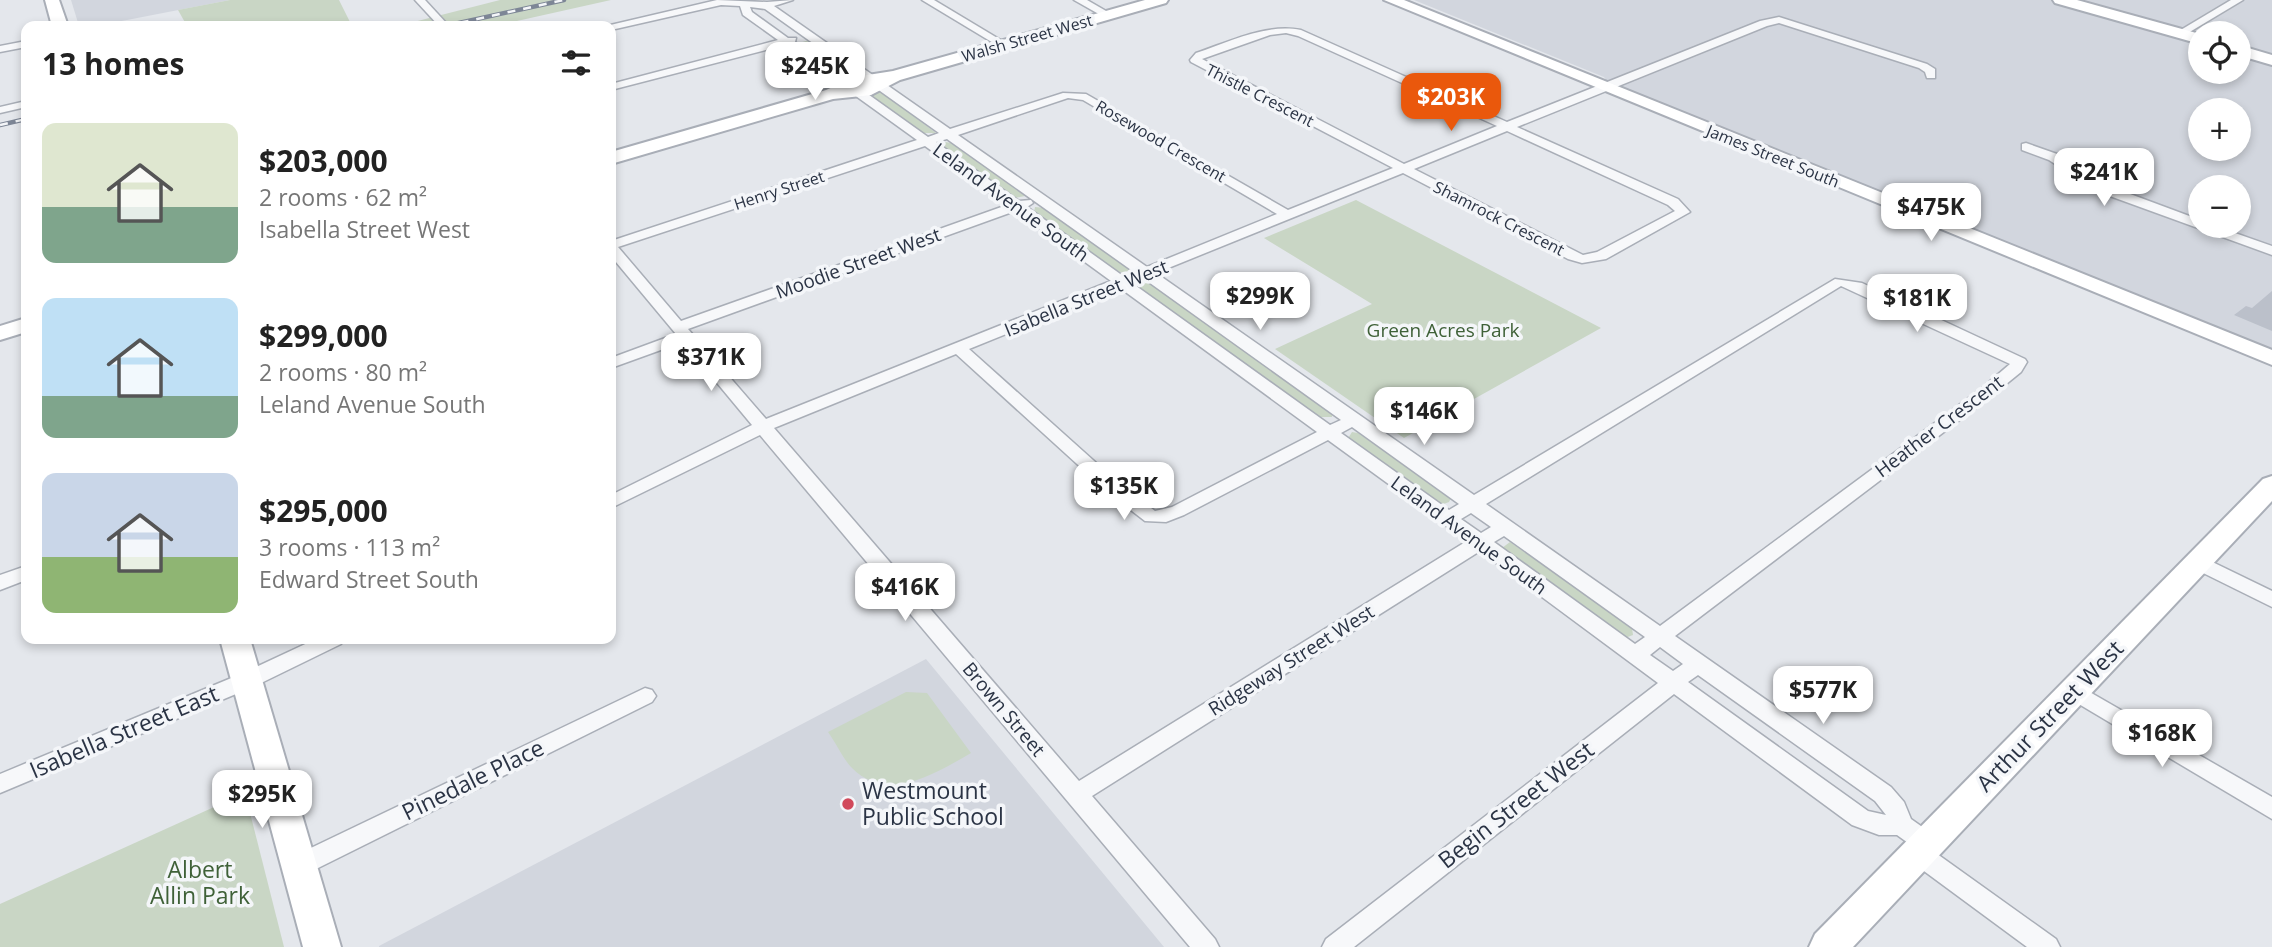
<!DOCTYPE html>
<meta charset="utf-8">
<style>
:root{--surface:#fff;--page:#f2f2f2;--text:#222;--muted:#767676;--accent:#ea580c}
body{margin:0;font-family:"Open Sans",sans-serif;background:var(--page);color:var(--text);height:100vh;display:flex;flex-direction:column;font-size:26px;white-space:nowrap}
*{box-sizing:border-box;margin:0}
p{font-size:23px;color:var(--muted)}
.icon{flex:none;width:38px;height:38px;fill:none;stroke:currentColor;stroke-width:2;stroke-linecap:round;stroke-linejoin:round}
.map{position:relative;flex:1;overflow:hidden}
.sheet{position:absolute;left:21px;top:21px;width:595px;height:623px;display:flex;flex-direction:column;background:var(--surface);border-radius:14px;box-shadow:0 4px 10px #0003}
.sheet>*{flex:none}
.buttons{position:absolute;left:2188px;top:21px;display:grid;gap:14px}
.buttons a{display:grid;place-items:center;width:63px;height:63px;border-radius:50%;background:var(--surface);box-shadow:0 4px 10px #0003;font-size:35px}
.price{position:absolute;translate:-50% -60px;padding:0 16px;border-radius:14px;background:#fff;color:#222;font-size:23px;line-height:46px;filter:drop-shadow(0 2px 4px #0008)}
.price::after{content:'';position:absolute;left:50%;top:42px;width:21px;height:16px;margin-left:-10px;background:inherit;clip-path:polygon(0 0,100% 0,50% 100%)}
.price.active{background:var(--accent);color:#fff}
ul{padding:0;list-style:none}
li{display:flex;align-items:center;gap:21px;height:175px;padding:0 21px}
li span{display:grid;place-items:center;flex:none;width:196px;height:140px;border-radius:14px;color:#555}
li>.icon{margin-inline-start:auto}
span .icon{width:84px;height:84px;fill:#fffc;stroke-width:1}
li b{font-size:30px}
h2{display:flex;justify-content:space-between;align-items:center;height:84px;padding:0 21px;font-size:30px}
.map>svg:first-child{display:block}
</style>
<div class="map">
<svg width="2272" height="947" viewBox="0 0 2272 947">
<rect width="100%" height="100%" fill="#e4e7ec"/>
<g fill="#d2d6de" fill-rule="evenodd">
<path d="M71,0H230L96,26H79Z"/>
<path d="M1414,0H2272V366L1615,93L1604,77ZM2200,33H2238V72H2200ZM2200,110H2238V149H2200ZM2200,187H2238V226H2200Z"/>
<path d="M926,659L1164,947H379V946Z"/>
</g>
<g fill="#c9d6c5">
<path d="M230,0H339L352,26H187L178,10Z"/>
<path d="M500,0H611L495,26H398Z"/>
<path d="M806,41L812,42L858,77L845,79L799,45V43Z"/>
<path d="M874,93H883L936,133H923L871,97Z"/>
<path d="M945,142L952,143L1025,196L1014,198L940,145Z"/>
<path d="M1356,200L1601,328L1404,438L1275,349L1372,304L1264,238Z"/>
<path d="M1035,207L1045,208L1130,270L1123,273L1117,271L1034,212Z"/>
<path d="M1146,283L1154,284L1332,413V417H1320L1144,293L1139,288Z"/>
<path d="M1352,432L1358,433L1444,492L1451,498L1449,502L1441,505L1347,440Z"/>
<path d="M1510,542L1628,624L1632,628L1633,635L1625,638L1502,548Z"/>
<path d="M906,692L927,693L971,753C936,773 888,804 852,768C843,759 836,743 828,732Z"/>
<path d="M245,793L284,947H0V904Z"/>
</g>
<path fill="#bbc0ca" d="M2272,291V331L2234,315L2246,306L2252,308Z"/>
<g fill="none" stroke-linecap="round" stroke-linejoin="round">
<defs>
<g id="street">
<path d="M415,0H425L449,26H439Z"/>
<path d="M717,0L767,2L793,0L774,6L950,129L1063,93L1086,94L1288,210L1393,168L1191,62L1190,60L1196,53C1229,42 1266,23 1301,30L1507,122L1760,21L1779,17L1927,64L1935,69V78H1927L1925,72L1919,68L1779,23L1767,26L1517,127L1678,199L1690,212L1606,259L1582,263L1568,259L1403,173L1156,273L1474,495L1835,279L1862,283L2025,359L2027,362L2021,372L1994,394L1675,636L1891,787L1904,802L1911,819L1935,836L1939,843L1933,851L2056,939L2060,947H2027L1909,860L1905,853L1911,845L1897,835H1879L1852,825L1674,694L1354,947H1322L1326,939L1658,683L1480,551L1092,796L1215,939L1219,947H1190L760,435L611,508V495L752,425L683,342L611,368V358L676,334L611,256V241L917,140L785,45L611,90V84L778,40L743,15L740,6L721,5L611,30V26H606ZM750,7L765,9L939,133L928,137L795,42L796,38H788L752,12ZM1286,33L1298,36L1497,126L1404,164L1202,59L1270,35ZM1068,98L1083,100L1277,214L1147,267L958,135ZM1507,131L1668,205L1675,211L1597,252L1583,255L1414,169ZM947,139L1134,272L1123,276L1027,207L1033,203L1031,200L1019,201L936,142ZM925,146L1007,205L681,321L618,247ZM1015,211L1111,281L766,419L688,329ZM1143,278L1341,420L1330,425L1132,283ZM1841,286L2010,364L1982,388L1660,626L1486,504ZM1120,288L1317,432L1172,507L1155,511L1122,486L969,349ZM956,354L1110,494L1145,521L1166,522L1184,515L1328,440L1467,541L1079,781L774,428ZM1352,427L1459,504L1449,510L1341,433ZM1471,513L1491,527L1481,533L1461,519ZM1504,536L1645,637L1635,644L1494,542ZM1660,647L1683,664L1673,671L1650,655ZM1698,675L1875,801L1886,815L1868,811L1688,682Z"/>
<path d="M922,0H934L1009,45L1000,47Z"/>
<path d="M1074,0H1087L1113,15L1104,17Z"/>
<path d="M2231,0H2243L2183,36L2174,34Z"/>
<path d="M26,41V47L0,52V46Z"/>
<path d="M26,101V107L0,113V107Z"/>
<path d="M2026,143L2057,154L2106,185L2200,220V226H2215L2272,246V255L2096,191L2049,160L2022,150V144Z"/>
<path d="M2198,555L2272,591V607L2191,567L2189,562L2191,557Z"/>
<path d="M26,566V580L0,590V575Z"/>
<path d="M316,639H344L341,644L255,686L0,793V774L241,674Z"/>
<path d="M2074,683L2272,797V819L2067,697L2063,691L2067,685Z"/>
<path d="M645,688L652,690L656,696L652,702L308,873L300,876L292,873L288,865L292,857Z"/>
</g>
<g id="secondary">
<path d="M45,0H59L68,26H52Z"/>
<path d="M1145,0H1168L1166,3L900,80L871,95L833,99L611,164V152L826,90L855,77L893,71Z"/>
<path d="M1384,0H1404L2272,350V365Z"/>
<path d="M2053,0H2077L2200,34V44L2055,3Z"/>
<path d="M2238,45L2272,55V65L2238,55Z"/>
<path d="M26,318V332L0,340V326Z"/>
<path d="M2272,476V501L1853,947H1809L1815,934L2263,479Z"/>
<path d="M220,639H250L341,947H303Z"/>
</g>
</defs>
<use href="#street" stroke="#a9aeb7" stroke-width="3"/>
<use href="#secondary" stroke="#a9aeb7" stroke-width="4"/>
<use href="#street" fill="#f7f8fa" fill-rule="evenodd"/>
<use href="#secondary" fill="#fff" fill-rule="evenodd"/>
<defs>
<g id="rail">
<path d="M445,26L564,0"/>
<path d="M0,125L26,119"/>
</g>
</defs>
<use href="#rail" stroke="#7d8696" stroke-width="4.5"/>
<use href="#rail" stroke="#f4f6f9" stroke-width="2.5" stroke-dasharray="8" stroke-linecap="butt"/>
</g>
<circle fill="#d1495b" stroke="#f4f6f9" stroke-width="2.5" cx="848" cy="804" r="7"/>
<g text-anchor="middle" stroke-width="7" stroke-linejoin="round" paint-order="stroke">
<g font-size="16" fill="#2b3445" stroke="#f4f6f9">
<text transform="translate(1027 38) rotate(-16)" y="6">Walsh Street West</text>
<text transform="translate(1260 95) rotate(27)" y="6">Thistle Crescent</text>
<text transform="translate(1161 141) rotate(30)" y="6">Rosewood Crescent</text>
<text transform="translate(1773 156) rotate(22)" y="6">James Street South</text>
<text transform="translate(779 190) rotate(-18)" y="6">Henry Street</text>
<text transform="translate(1499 218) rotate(27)" y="6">Shamrock Crescent</text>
</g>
<g font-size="19" fill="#2b3445" stroke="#f4f6f9">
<text transform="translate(1011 202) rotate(36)" y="7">Leland Avenue South</text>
<text transform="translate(858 263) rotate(-20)" y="7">Moodie Street West</text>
<text transform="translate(1086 298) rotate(-22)" y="7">Isabella Street West</text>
<text transform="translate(1939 426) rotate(-37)" y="7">Heather Crescent</text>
<text transform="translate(1469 535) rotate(36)" y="7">Leland Avenue South</text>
<text transform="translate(1291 660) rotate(-32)" y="7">Ridgeway Street West</text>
<text transform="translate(1004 709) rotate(50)" y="7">Brown Street</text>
</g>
<g font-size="19" fill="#3f6138" stroke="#f4f6f9">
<text x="1443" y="337">Green Acres Park</text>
</g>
<g font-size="23" fill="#2b3445" stroke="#f4f6f9">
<text transform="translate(2050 716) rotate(-46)" y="8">Arthur Street West</text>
<text transform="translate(124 732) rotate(-23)" y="8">Isabella Street East</text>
<text transform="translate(473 780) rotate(-26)" y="8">Pinedale Place</text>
<text transform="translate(1516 805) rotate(-38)" y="8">Begin Street West</text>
</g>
<g font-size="23" fill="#2b3445" stroke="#f4f6f9" text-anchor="start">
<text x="862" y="799">Westmount<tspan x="862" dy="26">Public School</tspan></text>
</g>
<g font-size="23" fill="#3f6138" stroke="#f4f6f9">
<text x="200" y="878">Albert<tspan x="200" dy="26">Allin Park</tspan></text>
</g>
</g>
</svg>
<div class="buttons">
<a><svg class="icon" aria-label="locate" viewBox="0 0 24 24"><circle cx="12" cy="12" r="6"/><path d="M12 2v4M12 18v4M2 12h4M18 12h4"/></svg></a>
<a>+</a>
<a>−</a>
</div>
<b class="price" style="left:815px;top:102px">$245K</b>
<b class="price active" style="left:1451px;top:133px">$203K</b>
<b class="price" style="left:2104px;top:208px">$241K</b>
<b class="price" style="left:1931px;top:243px">$475K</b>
<b class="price" style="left:1260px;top:332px">$299K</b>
<b class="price" style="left:1917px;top:334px">$181K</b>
<b class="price" style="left:711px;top:393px">$371K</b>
<b class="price" style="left:1424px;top:447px">$146K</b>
<b class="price" style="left:1124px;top:522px">$135K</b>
<b class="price" style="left:905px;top:623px">$416K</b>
<b class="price" style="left:1823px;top:726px">$577K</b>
<b class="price" style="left:2162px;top:769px">$168K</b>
<b class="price" style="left:262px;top:830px">$295K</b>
<section class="sheet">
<h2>13 homes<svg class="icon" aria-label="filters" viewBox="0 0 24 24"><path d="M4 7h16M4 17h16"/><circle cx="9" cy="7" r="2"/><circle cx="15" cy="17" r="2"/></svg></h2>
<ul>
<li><span style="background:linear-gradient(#dfe7d0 60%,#7fa58c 0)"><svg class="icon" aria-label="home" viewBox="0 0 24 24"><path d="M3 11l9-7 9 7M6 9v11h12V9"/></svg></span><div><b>$203,000</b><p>2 rooms · 62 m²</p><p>Isabella Street West</p></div></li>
<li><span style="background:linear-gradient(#bfe0f5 70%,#7fa58c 0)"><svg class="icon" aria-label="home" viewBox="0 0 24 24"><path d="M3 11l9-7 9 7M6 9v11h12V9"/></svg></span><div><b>$299,000</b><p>2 rooms · 80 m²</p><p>Leland Avenue South</p></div></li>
<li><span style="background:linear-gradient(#c9d6e8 60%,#8fb573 0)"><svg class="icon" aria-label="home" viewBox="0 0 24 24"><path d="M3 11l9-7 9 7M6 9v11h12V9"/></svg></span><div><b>$295,000</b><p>3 rooms · 113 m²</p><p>Edward Street South</p></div></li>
</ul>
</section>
</div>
